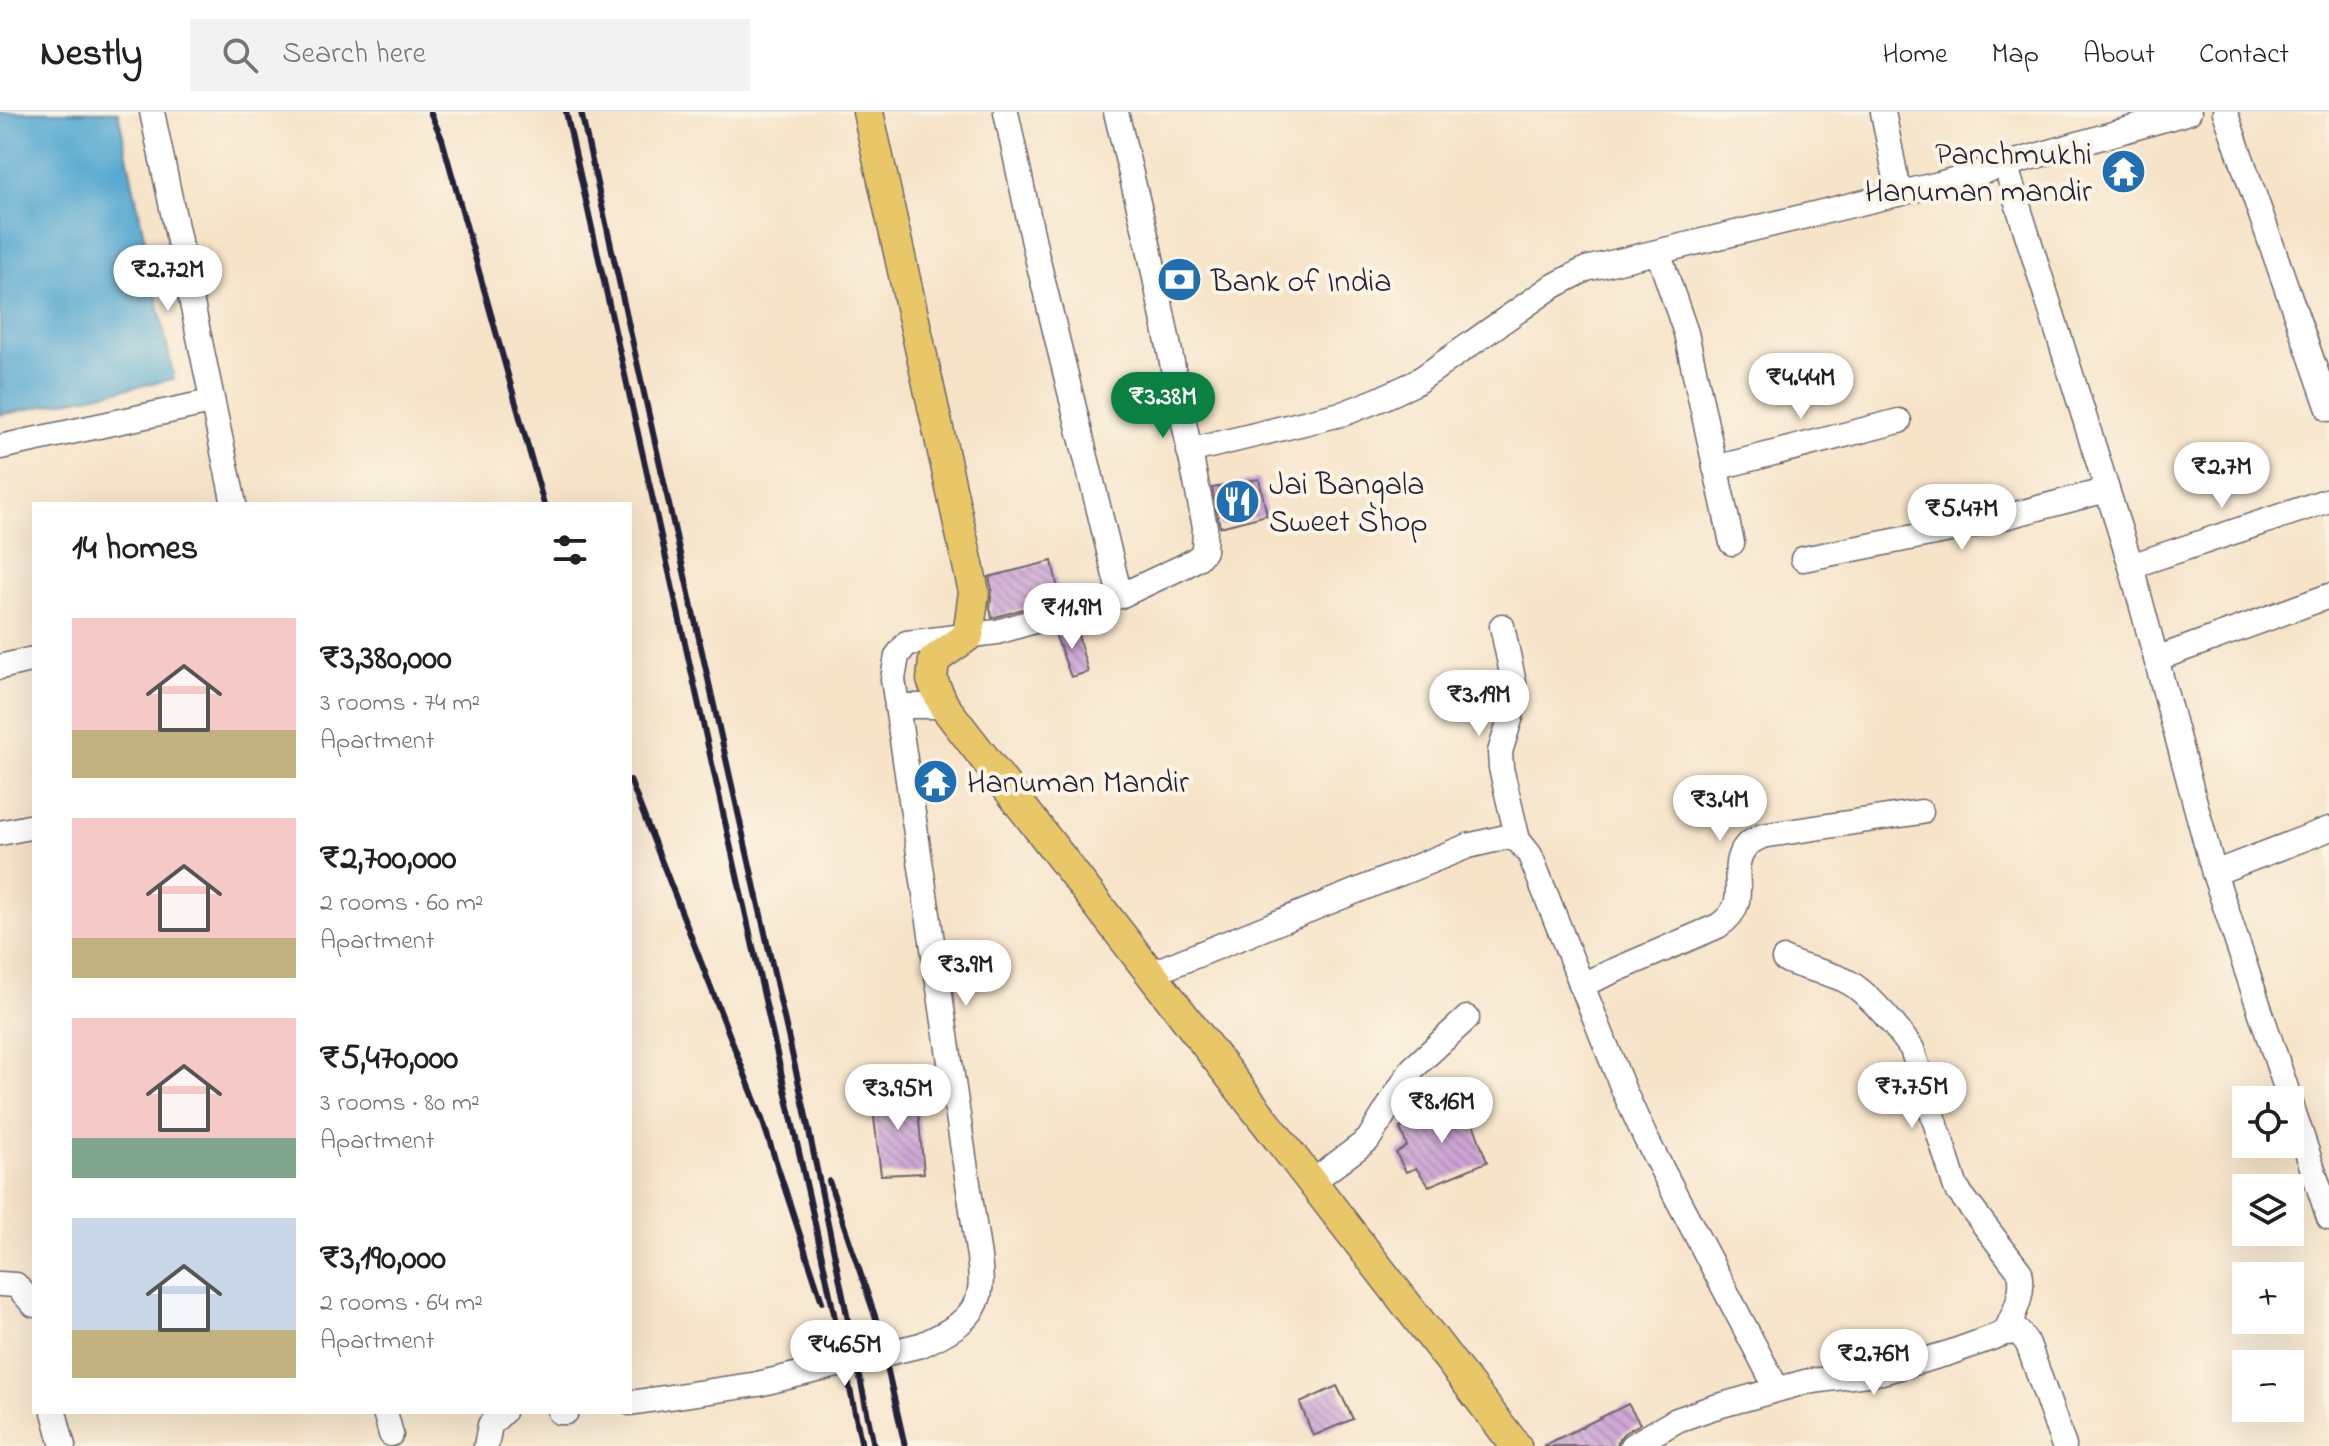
<!DOCTYPE html>
<meta charset="utf-8">
<style>
:root{--surface:#fff;--page:#f2f2f2;--text:#202124;--muted:#757577;--line:#e0e0e0;--accent:#0b8043}
body{margin:0;font-family:"Indie Flower",sans-serif;background:var(--page);color:var(--text);height:100vh;display:flex;flex-direction:column;font-size:30px;white-space:nowrap}
*{box-sizing:border-box;margin:0}
p{font-size:26px;color:var(--muted)}
.icon{flex:none;width:44px;height:44px;fill:none;stroke:currentColor;stroke-width:2;stroke-linecap:round;stroke-linejoin:round}
.map{position:relative;flex:1;overflow:hidden}
.details{position:absolute;left:32px;top:390px;width:600px;height:912px;display:flex;flex-direction:column;background:var(--surface);border-radius:0px;box-shadow:0 8px 32px #0002}
.details>*{flex:none}
.controls{position:absolute;left:2232px;top:974px;display:grid;gap:16px}
.controls a{display:grid;place-items:center;width:72px;height:72px;border-radius:0px;background:var(--surface);box-shadow:0 8px 32px #0002;font-size:40px}
.price{position:absolute;translate:-50% -68px;padding:0 18px;border-radius:28px;background:#fff;color:#222;font-size:26px;line-height:52px;filter:drop-shadow(0 2px 4px #0008)}
.price::after{content:'';position:absolute;left:50%;top:48px;width:24px;height:18px;margin-left:-12px;background:inherit;clip-path:polygon(0 0,100% 0,50% 100%)}
.price.current{background:var(--accent);color:#fff}
ul{padding:0;list-style:none}
li{display:flex;align-items:center;gap:24px;height:200px;padding:0 40px}
li span{display:grid;place-items:center;flex:none;width:224px;height:160px;border-radius:0px;color:#555}
li>.icon{margin-inline-start:auto}
span .icon{width:96px;height:96px;fill:#fffc;stroke-width:1}
li b{font-size:34px}
h2{display:flex;justify-content:space-between;align-items:center;height:96px;padding:0 40px;font-size:34px}
header{display:flex;align-items:center;gap:48px;box-sizing:border-box;height:112px;padding:0 40px;background:var(--surface);border-bottom:2px solid var(--line)}
header strong{font-size:38px}
nav{display:flex;gap:44px;margin-inline-start:auto;font-size:28px}
.search{width:560px;height:72px;background:var(--page);display:flex;align-items:center;gap:20px;box-sizing:border-box;padding:0 28px;border-radius:0px;color:var(--muted);font-size:30px}
.map>svg:first-child{display:block}
</style>
<header>
<strong>Nestly</strong>
<div class="search"><svg class="icon" aria-label="search" viewBox="0 0 24 24"><circle cx="10" cy="10" r="6"/><path d="M15 15l6 6"/></svg>Search here</div>
<nav><a>Home</a><a>Map</a><a>About</a><a>Contact</a></nav>
</header>
<div class="map">
<svg width="2329" height="1334" viewBox="0 0 2329 1334">
<defs>
<pattern id="building-back-hatch" width="6" height="6" patternUnits="userSpaceOnUse" patternTransform="scale(2)"><rect width="6" height="6" fill="#cca4d5"/><path d="M-1 5l2 2M0 0l6 6M5-1l2 2" fill="none" stroke="#a585ae"/></pattern>
</defs>
<rect width="100%" height="100%" fill="#fcf5e5"/>
<filter id="ink" filterUnits="userSpaceOnUse"><feTurbulence type="fractalNoise" baseFrequency=".0125" numOctaves="2"/><feDisplacementMap in="SourceGraphic" scale="16" xChannelSelector="R" yChannelSelector="G"/><feConvolveMatrix kernelMatrix="1 2 1 2 8 2 1 2 1" color-interpolation-filters="sRGB"/></filter>
<filter id="wash" filterUnits="userSpaceOnUse"><feTurbulence type="fractalNoise" baseFrequency=".006" numOctaves="4" result="noise"/><feDisplacementMap in="SourceGraphic" scale="32" xChannelSelector="R" yChannelSelector="G"/><feGaussianBlur stdDeviation="1.8" result="paint"/><feColorMatrix in="noise" values="0 0 0 0 0 0 0 0 0 0 0 0 0 0 0 0 0 1.4 0 .05"/><feComposite in="paint" operator="in"/></filter>
<g filter="url(#wash)">
<rect width="100%" height="100%" fill="#f6e3c8"/>
<path fill="#55a8d0" stroke="#3c6586" stroke-width="2" d="M0,0H118L174,267L0,303Z"/>
<g id="blocks">
<g fill="url(#building-back-hatch)">
<path d="M1259,367L1267,403L1220,415L1212,376Z"/>
<path d="M1052,449L1060,486L992,506L990,496L992,477L989,465Z"/>
<path d="M1066,516V517L1076,516L1088,560L1071,565L1054,519Z"/>
<path d="M916,978L924,1061L881,1063L871,981Z"/>
<path d="M1465,989L1487,1050L1429,1074L1416,1056L1406,1060L1396,1041L1407,1034L1400,1016Z"/>
<path d="M1337,1274L1353,1307L1313,1324L1300,1291Z"/>
<path d="M1628,1292L1640,1312L1624,1321L1619,1327L1617,1334H1543Z"/>
</g>
</g>
</g>
<g filter="url(#ink)">
<use href="#blocks" fill-opacity="0" stroke="#6c666c" stroke-width="2"/>
<g fill="none" stroke-linecap="round" stroke-linejoin="round">
<defs>
<g id="minor">
<path d="M152,0L234,392"/>
<path d="M1006,0L1037,145L1120,484"/>
<path d="M1883,0L1899,82"/>
<path d="M2225,0L2329,297"/>
<path d="M2005,52L2131,454L2214,761L2290,988"/>
<path d="M1658,140L1686,221L1732,431"/>
<path d="M0,335L211,290"/>
<path d="M1189,339L1345,301L1378,288L1415,271L1550,176L1586,157L1939,72L2189,0"/>
<path d="M1715,356L1899,309"/>
<path d="M1803,447L1970,414L2107,378"/>
<path d="M2131,454L2329,388"/>
<path d="M1502,514L1514,571V594L1500,640L1501,656L1518,728"/>
<path d="M2156,547L2329,484"/>
<path d="M0,555L34,547"/>
<path d="M897,594H944"/>
<path d="M0,721L34,714"/>
<path d="M2214,761L2329,717"/>
<path d="M1784,847C1804,858 1830,859 1850,871C1870,883 1899,918 1912,937L1956,1076L2020,1160C2025,1182 2014,1201 2005,1221"/>
<path d="M1150,862L1468,734L1506,725L1518,728L1530,743L1624,979L1645,1025L1777,1277"/>
<path d="M1581,873L1718,814C1756,789 1724,759 1746,734C1750,729 1757,727 1762,724L1921,700"/>
<path d="M2290,989L2329,1106"/>
<path d="M1312,1070L1368,1028L1412,957L1467,906"/>
<path d="M0,1172L16,1173L34,1193"/>
<path d="M921,1233C945,1222 976,1208 980,1178C982,1168 980,1156 979,1145L893,567L897,544L907,531L997,520L1120,484L1186,453L1198,446L1204,439L1205,415L1149,136L1116,0"/>
<path d="M630,1291L758,1272"/>
<path d="M54,1300L63,1334"/>
<path d="M385,1300L391,1322"/>
<path d="M560,1300H566"/>
<path d="M486,1334L490,1313L503,1300"/>
<path d="M1632,1334L1677,1308L1711,1296L1805,1270L1882,1260L1949,1241L2005,1221L2019,1220L2028,1232L2064,1334"/>
</g>
<path id="major" d="M868,0L974,480L968,524L934,548L932,568L944,594L1516,1334"/>
</defs>
<use href="#minor" stroke="#6c666c" stroke-width="27"/>
<use href="#major" stroke="#6c666c" stroke-width="33"/>
<use href="#minor" stroke="#fff" stroke-width="24"/>
<use href="#major" stroke="#e9c769" stroke-width="30"/>
<g stroke="#22223b" stroke-width="6">
<path d="M430,0L442,27L544,392"/>
<path d="M566,0L814,1107L862,1334"/>
<path d="M581,0L804,995L874,1334"/>
<path d="M630,668L761,1004L822,1190"/>
<path d="M829,1069L876,1207L905,1334"/>
</g>
<defs>
<path id="minor-bridge" d="M758,1272L921,1233"/>
</defs>
<use href="#minor-bridge" stroke="#6c666c" stroke-width="27" stroke-linecap="butt"/>
<use href="#minor-bridge" stroke="#fff" stroke-width="24"/>
</g>
</g>
<defs>
<symbol id="temple-disc" viewBox="-11 -11 22 22"><circle r="9.5" fill="#1f6fb2" stroke="#fcf5e5"/><path d="M0-6L5-2H3V0L6.5 2.5H4V6H1.5V3h-3V6H-4V2.5H-6.5L-3 0V-2H-5Z" fill="#fff"/></symbol>
<symbol id="bank-disc" viewBox="-11 -11 22 22"><circle r="9.5" fill="#1f6fb2" stroke="#fcf5e5"/><path d="M-6-4H6V4H-6ZM0-2.3a2.3 2.3 0 1 0 0 4.6a2.3 2.3 0 1 0 0-4.6Z" fill="#fff"/></symbol>
<symbol id="restaurant-disc" viewBox="-11 -11 22 22"><circle r="9.5" fill="#1f6fb2" stroke="#fcf5e5"/><path d="M-5-6h1v4h1v-4h1v4h1v-4h1v5L-1.5 .5V6h-2V.5L-5-1ZM5-6V6H3V1.5H1.5Q1.5-4 5-6Z" fill="#fff"/></symbol>
</defs>
<g fill-rule="evenodd">
<use href="#temple-disc" x="2098" y="34" width="51" height="51"/>
<use href="#bank-disc" x="1154" y="142" width="51" height="51"/>
<use href="#restaurant-disc" x="1212" y="364" width="51" height="51"/>
<use href="#temple-disc" x="910" y="644" width="51" height="51"/>
</g>
<g text-anchor="middle" stroke-width="8" stroke-linejoin="round" paint-order="stroke">
<g font-size="32" fill="#22223b" stroke="#fcf5e5" text-anchor="start">
<text x="2092" y="52" text-anchor="end">Panchmukhi<tspan x="2092" dy="37">Hanuman mandir</tspan></text>
<text x="1211" y="179">Bank of India</text>
<text x="1269" y="382">Jai Bangala<tspan x="1269" dy="37">Sweet Shop</tspan></text>
<text x="967" y="680">Hanuman Mandir</text>
</g>
</g>
</svg>
<div class="controls">
<a><svg class="icon" aria-label="locate" viewBox="0 0 24 24"><circle cx="12" cy="12" r="6"/><path d="M12 2v4M12 18v4M2 12h4M18 12h4"/></svg></a>
<a><svg class="icon" aria-label="layers" viewBox="0 0 24 24"><path d="M12 4l9 5-9 5-9-5zM3 14l9 5 9-5"/></svg></a>
<a>+</a>
<a>−</a>
</div>
<b class="price" style="left:168px;top:201px">₹2.72M</b>
<b class="price" style="left:1801px;top:309px">₹4.44M</b>
<b class="price current" style="left:1163px;top:328px">₹3.38M</b>
<b class="price" style="left:2222px;top:398px">₹2.7M</b>
<b class="price" style="left:1962px;top:440px">₹5.47M</b>
<b class="price" style="left:1072px;top:539px">₹11.9M</b>
<b class="price" style="left:1479px;top:626px">₹3.19M</b>
<b class="price" style="left:1720px;top:731px">₹3.4M</b>
<b class="price" style="left:966px;top:896px">₹3.9M</b>
<b class="price" style="left:1912px;top:1018px">₹7.75M</b>
<b class="price" style="left:898px;top:1020px">₹3.95M</b>
<b class="price" style="left:1442px;top:1033px">₹8.16M</b>
<b class="price" style="left:845px;top:1276px">₹4.65M</b>
<b class="price" style="left:1874px;top:1285px">₹2.76M</b>
<section class="details">
<h2>14 homes<svg class="icon" aria-label="filters" viewBox="0 0 24 24"><path d="M4 7h16M4 17h16"/><circle cx="9" cy="7" r="2"/><circle cx="15" cy="17" r="2"/></svg></h2>
<ul>
<li><span style="background:linear-gradient(#f6c9c9 70%,#c2b280 0)"><svg class="icon" aria-label="home" viewBox="0 0 24 24"><path d="M3 11l9-7 9 7M6 9v11h12V9"/></svg></span><div><b>₹3,380,000</b><p>3 rooms · 74 m²</p><p>Apartment</p></div></li>
<li><span style="background:linear-gradient(#f6c9c9 75%,#c2b280 0)"><svg class="icon" aria-label="home" viewBox="0 0 24 24"><path d="M3 11l9-7 9 7M6 9v11h12V9"/></svg></span><div><b>₹2,700,000</b><p>2 rooms · 60 m²</p><p>Apartment</p></div></li>
<li><span style="background:linear-gradient(#f6c9c9 75%,#7fa58c 0)"><svg class="icon" aria-label="home" viewBox="0 0 24 24"><path d="M3 11l9-7 9 7M6 9v11h12V9"/></svg></span><div><b>₹5,470,000</b><p>3 rooms · 80 m²</p><p>Apartment</p></div></li>
<li><span style="background:linear-gradient(#c9d6e8 70%,#c2b280 0)"><svg class="icon" aria-label="home" viewBox="0 0 24 24"><path d="M3 11l9-7 9 7M6 9v11h12V9"/></svg></span><div><b>₹3,190,000</b><p>2 rooms · 64 m²</p><p>Apartment</p></div></li>
</ul>
</section>
</div>
